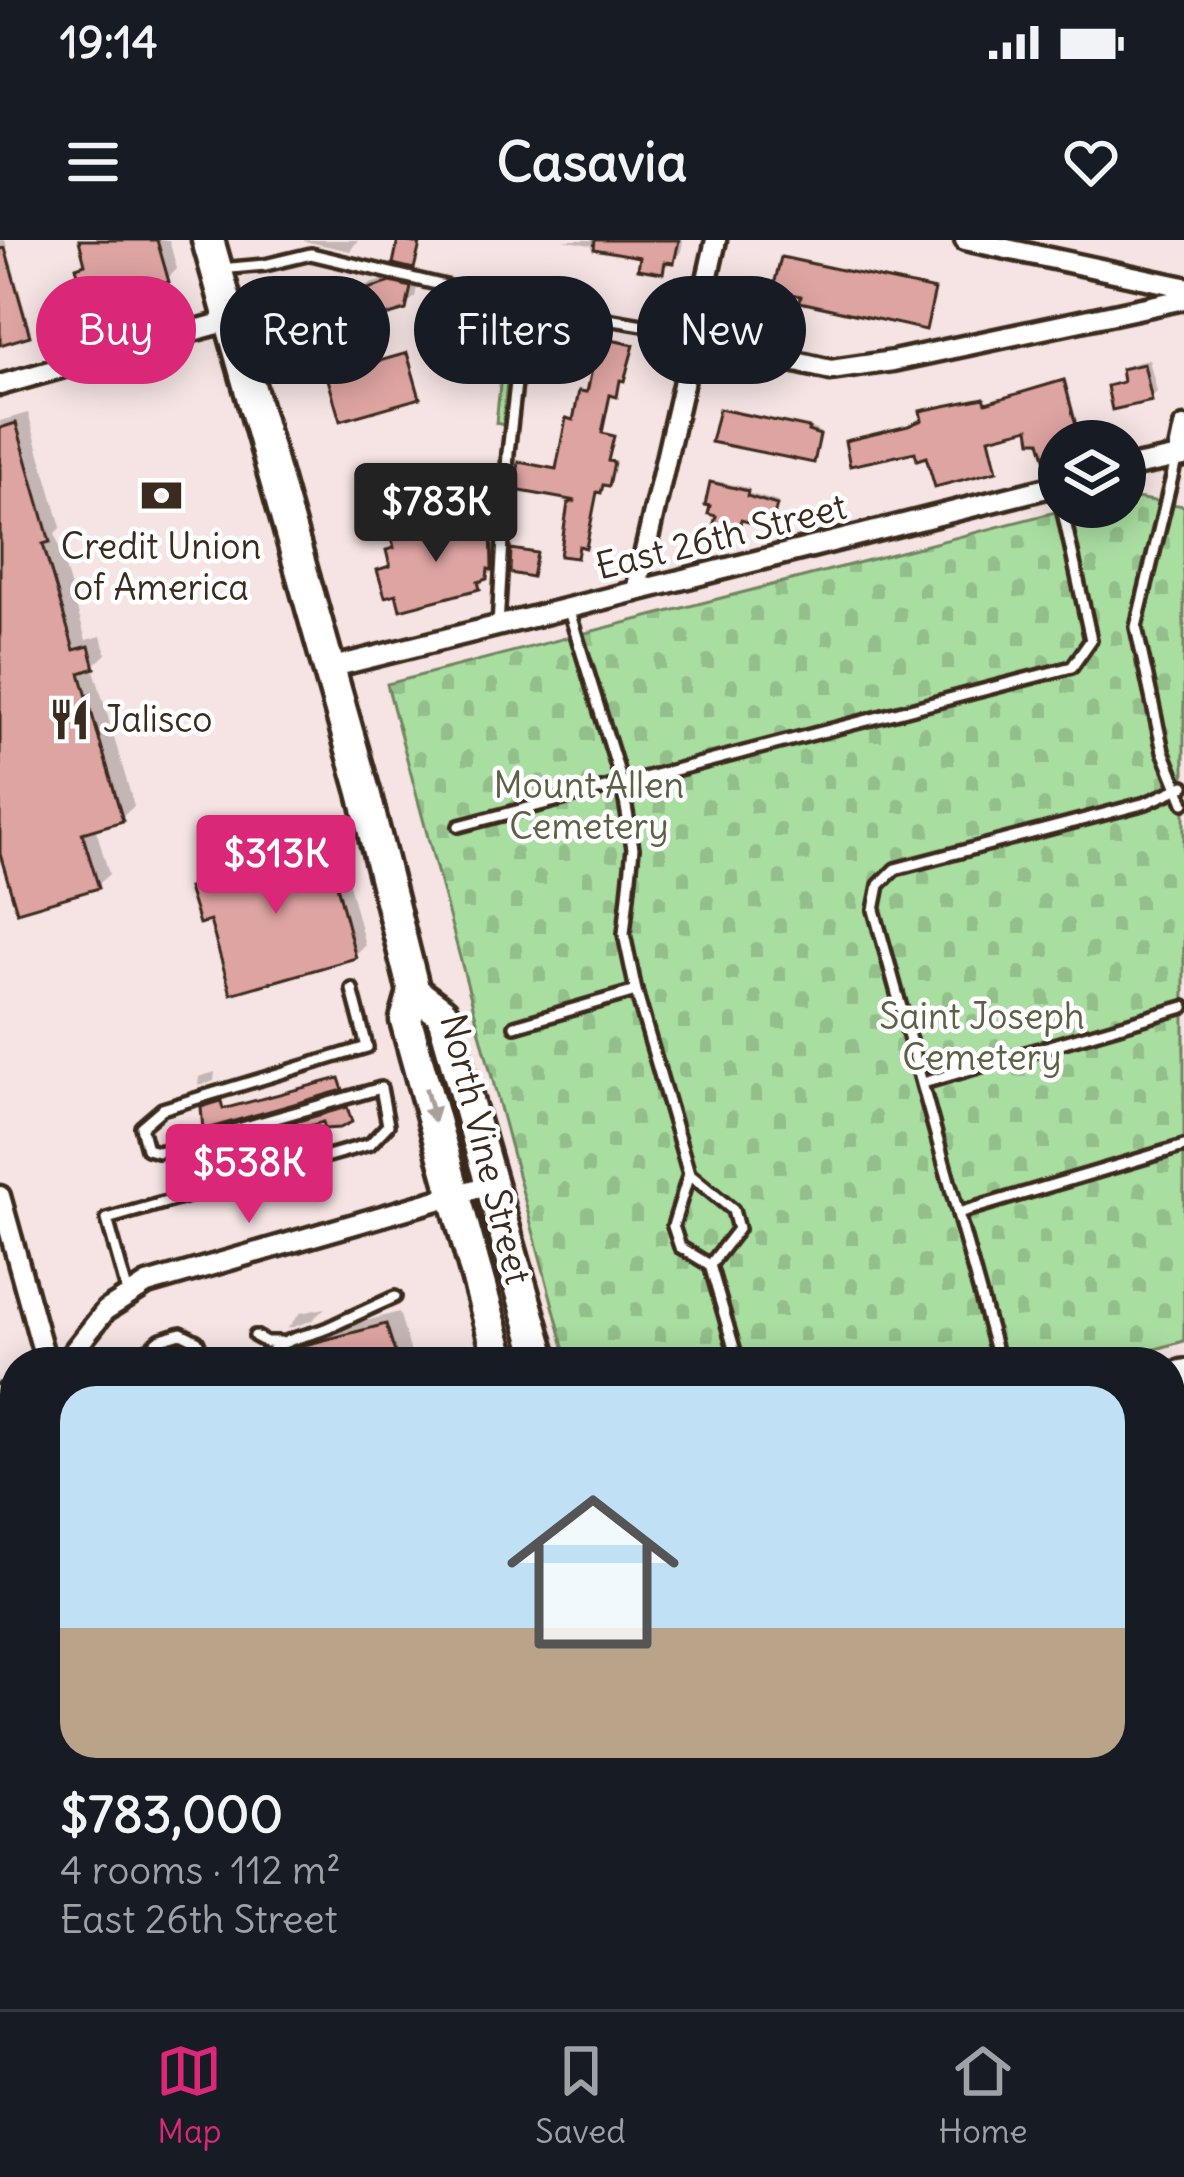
<!DOCTYPE html>
<meta charset="utf-8">
<style>
:root{--surface:#171b24;--page:#242831;--text:#f1f3f6;--muted:#9ea1a6;--line:#363941;--accent:#db2777}
body{margin:0;font-family:Delius,sans-serif;background:var(--page);color:var(--text);height:100vh;display:flex;flex-direction:column;font-size:45px;white-space:nowrap}
*{box-sizing:border-box;margin:0}
p{font-size:39px;color:var(--muted)}
.icon{flex:none;width:66px;height:66px;fill:none;stroke:currentColor;stroke-width:2;stroke-linecap:round;stroke-linejoin:round}
.map{position:relative;flex:1;overflow:hidden}
.sheet{position:absolute;left:0px;top:1107px;width:1185px;height:663px;display:flex;flex-direction:column;background:var(--surface);border-radius:48px 48px 0 0;box-shadow:0 6px 30px #0003}
.sheet>*{flex:none}
.top-card{position:absolute;left:36px;top:36px;width:1113px;height:108px;display:flex;gap:24px}
.buttons{position:absolute;left:1038px;top:180px;display:grid;gap:24px}
.buttons a{display:grid;place-items:center;width:108px;height:108px;border-radius:50%;background:var(--surface);box-shadow:0 6px 30px #0003;font-size:60px}
.price{position:absolute;translate:-50% -102px;padding:0 27px;border-radius:12px;background:var(--accent);color:#fff;font-size:39px;line-height:78px;filter:drop-shadow(0 3px 6px #0008)}
.price::after{content:'';position:absolute;left:50%;top:72px;width:36px;height:27px;margin-left:-18px;background:inherit;clip-path:polygon(0 0,100% 0,50% 100%)}
.price.on{background:#222;color:#fff}
ul{padding:0;list-style:none}
li{display:grid;align-content:center;gap:24px;height:636px;padding:0 60px}
li span{display:grid;place-items:center;height:372px;border-radius:36px;color:#555}
li>.icon{margin-inline-start:auto}
span .icon{width:216px;height:216px;fill:#fffc;stroke-width:1}
li b{font-size:51px}
.tag{padding:0 42px;border-radius:54px;background:var(--surface);box-shadow:0 6px 30px #0003;font-size:42px;line-height:108px}
.tag.on{background:var(--accent);color:#fff}
.status{display:flex;justify-content:space-between;align-items:center;height:84px;padding:0 60px;background:var(--surface);direction:ltr}
.status svg{height:33px;fill:currentColor}
header{display:flex;justify-content:space-between;align-items:center;height:156px;padding:0 60px;background:var(--surface);font-size:54px;font-weight:700}
.tabs{display:flex;justify-content:space-around;align-items:center;height:168px;border-top:3px solid var(--line);background:var(--surface);font-size:33px;color:var(--muted)}
.tabs a{display:grid;justify-items:center;gap:6px}
.tabs .on{color:var(--accent)}
.map>svg:first-child{display:block}
</style>
<div class="status"><b>19:14</b><svg viewBox="0 0 49 12"><path d="M0 12V9h3v3zM5 12V6h3v6zM10 12V3h3v9zM15 12V0h3v12zM26 1h20v11H26zM47 4h2v5h-2z"/></svg></div>
<header><svg class="icon" aria-label="menu" viewBox="0 0 24 24"><path d="M4 6h16M4 12h16M4 18h16"/></svg>Casavia<svg class="icon" aria-label="heart" viewBox="0 0 24 24"><path d="M12 20l-8-8c-3-5 5-10 8-4 3-6 11-1 8 4z"/></svg></header>
<div class="map">
<svg width="1184" height="1769" viewBox="0 0 1184 1769">
<defs>
<pattern id="grass-tufts" width="24" height="20" patternUnits="userSpaceOnUse" patternTransform="scale(3)"><rect width="24" height="20" fill="#a9dea1"/><path d="M3 7l-1-3M5 7V3M7 7l1-3M15 17l-1-3M17 17v-4M19 17l1-3" fill="none" stroke="#92bf8a"/></pattern>
<pattern id="cemetery-stones" width="16" height="16" patternUnits="userSpaceOnUse" patternTransform="scale(3)"><rect width="16" height="16" fill="#a9dea1"/><path d="M2 7V4a2 2 0 0 1 4 0v3zM10 15v-3a2 2 0 0 1 4 0v3z" fill="#92bf8a"/></pattern>
</defs>
<rect width="100%" height="100%" fill="#f5e4e3"/>
<filter id="ink" filterUnits="userSpaceOnUse"><feTurbulence type="fractalNoise" baseFrequency=".00833" numOctaves="2"/><feDisplacementMap in="SourceGraphic" scale="24" xChannelSelector="R" yChannelSelector="G"/><feConvolveMatrix kernelMatrix="1 2 1 2 8 2 1 2 1" color-interpolation-filters="sRGB"/></filter>
<g filter="url(#ink)">
<path fill="url(#grass-tufts)" stroke="#728460" stroke-width="3" d="M508,70L513,74L503,185L496,183Z"/>
<path fill="url(#cemetery-stones)" stroke="#728460" stroke-width="3" d="M1136,258L1184,266V1101L1110,1122H568L387,444L1075,267H1125V260Z"/>
<g fill="#0003">
<path d="M0,0H5L31,91L0,102Z"/>
<path d="M82,0H169L177,29L167,39L96,45L79,28L87,20Z"/>
<path d="M358,0L350,11L304,1V0Z"/>
<path d="M563,0H683L681,13L662,30L643,15Z"/>
<path d="M786,16L936,49L927,85L783,18Z"/>
<path d="M400,35L419,38L415,57L404,67L312,68L321,58Z"/>
<path d="M610,98L634,103L626,136L621,137L618,151L611,152L602,192L614,194L609,220L615,221L610,240L597,250L588,302L580,304L576,315L571,264L577,258L522,224L559,228L569,180L576,179L582,152L590,151L597,121L604,120Z"/>
<path d="M1149,120L1157,152L1150,158L1110,147L1126,139L1124,130L1130,124Z"/>
<path d="M1066,139L1082,201H1059V211L1037,182L990,195L996,228L917,208L848,202L913,185L925,180V169L986,158L987,163Z"/>
<path d="M724,168L809,186L821,193L815,217L722,170Z"/>
<path d="M28,173L61,287L55,293L86,400L101,396L106,414L93,426L134,566L121,578L95,586L109,634L97,646L0,613V181Z"/>
<path d="M716,241L749,248L748,253L778,262L773,281L770,284L743,277L737,289L720,274L713,244Z"/>
<path d="M440,273L443,288L503,273L499,324L479,347L398,350L381,331L391,320L389,311L396,304L394,294L407,282Z"/>
<path d="M335,590L365,705L355,715L212,677L191,649L202,638L245,625L256,613Z"/>
<path d="M215,832L214,841L198,846L199,837Z"/>
<path d="M325,1068L311,1081L287,1089L300,1073Z"/>
<path d="M399,1072L413,1120L420,1118L421,1122H286L307,1097Z"/>
<path d="M15,1258V1362L0,1366V1262Z"/>
<path d="M1170,1533L1184,1541V1574L1170,1566Z"/>
<path d="M15,1542V1617L0,1622V1546Z"/>
<path d="M1184,1582V1630L1170,1651V1603Z"/>
<path d="M58,1755H299L304,1769H63Z"/>
<path d="M992,1755H1033L1042,1765L1053,1755H1064L1070,1761L1075,1755H1109L1100,1765L1091,1758L1079,1769H1004Z"/>
</g>
<g fill="#dea4a2" stroke="#3b2a1e" stroke-width="3">
<path d="M79,0H157L169,42L97,62L93,49L83,52L76,27L85,24Z"/>
<path d="M398,0L420,4L414,29L393,24Z"/>
<path d="M595,0H679L674,23L665,22L663,33L638,29L640,17L594,9Z"/>
<path d="M5,8L30,96L0,105V9Z"/>
<path d="M781,17L935,50L926,90L800,62L801,56L773,49Z"/>
<path d="M391,42L411,47L406,70L317,96L308,67Z"/>
<path d="M606,99L634,105L624,141L620,140L617,157L610,155L602,193L614,196L608,221L614,222L609,246L603,245L601,253L597,252L586,308L579,306L577,318L560,316L568,263L576,261L515,250L519,222L556,229L566,178L573,180L579,151L587,152L594,120L601,121Z"/>
<path d="M407,113L420,158L340,181L327,136Z"/>
<path d="M1144,124L1152,161L1112,170L1107,146L1123,142L1121,129Z"/>
<path d="M1064,140L1080,201H1059V214L1045,218L1040,201H1031L1029,188L989,198L997,231L935,247L926,217L917,220L915,212L850,226L845,201L908,186L922,180L920,171L984,158L986,163Z"/>
<path d="M719,169L809,188L808,191L820,195L814,223L711,202Z"/>
<path d="M16,183L50,302L43,304L74,410L89,406L95,428L80,433L123,581L82,593L99,648L17,672L0,614V188Z"/>
<path d="M710,242L748,251L747,256L777,265L771,288L741,280L738,293L713,287L716,276L708,274L710,266L705,265Z"/>
<path d="M491,283L492,330L488,329L487,339L478,342L480,349L400,370L396,354L385,357L377,330L390,326L386,310L394,308L391,294L428,284L431,299Z"/>
<path d="M511,309L537,313L532,337L510,333Z"/>
<path d="M325,599L356,718L231,754L210,681L199,684L188,648L244,631L242,623Z"/>
<path d="M339,838L343,850L203,890L201,867L221,861L223,869Z"/>
<path d="M347,867L352,882L340,888L325,889L323,882L210,913L208,907Z"/>
<path d="M386,1084L398,1122H282L297,1107Z"/>
</g>
<g fill="none" stroke-linecap="round" stroke-linejoin="round">
<defs>
<g id="lane">
<path d="M220,29L265,25L311,14L525,65L696,94"/>
<path d="M1176,220L1136,387L1163,511L1184,563"/>
<path d="M568,368L622,543L633,608L624,694L636,751L689,934L673,986L680,1007L710,1025L738,1122"/>
<path d="M498,386L508,213L525,65"/>
<path d="M459,586L1072,427L1091,400L1062,267"/>
<path d="M515,786L636,751"/>
<path d="M923,843L1184,767"/>
<path d="M689,934L733,970L738,989L710,1025"/>
<path d="M958,973L1184,906"/>
<path d="M128,1054L107,979L370,904L388,885L381,848L158,912L147,909L141,887L162,869L367,807L352,749"/>
<path d="M255,1096L266,1102H280"/>
<path d="M133,1122L161,1099L181,1093L197,1101L207,1122"/>
<path d="M263,1122C280,1095 306,1099 332,1086C353,1076 373,1067 395,1057"/>
<path d="M999,1122L874,670L879,645L895,629L1146,563L1184,546"/>
<path d="M1170,1255L1181,1436L1170,1453"/>
<path d="M313,1755L317,1769"/>
<path d="M547,1769L595,1755"/>
<path d="M916,1769L940,1755"/>
</g>
<g id="street">
<path d="M965,0L1184,47"/>
<path d="M695,99L831,130L893,121L1184,59"/>
<path d="M0,145L232,80"/>
<path d="M1178,215L1184,187"/>
<path d="M1125,228L1184,216"/>
<path d="M636,351L716,0"/>
<path d="M329,428L1059,245"/>
<path d="M0,956L46,1122"/>
<path d="M65,1122L106,1070L147,1044L493,944"/>
<path d="M0,1155L15,1151"/>
<path d="M613,1755L617,1769"/>
<path d="M766,1755L770,1769"/>
<path d="M1178,1769L1184,1760"/>
</g>
<g id="secondary">
<path d="M1170,1138L1184,1134"/>
<path d="M0,1472L15,1468"/>
</g>
<g id="primary">
<path d="M208,0L364,552L414,752"/>
<path d="M414,752L442,773L542,1122"/>
<path d="M414,752L406,780L501,1122"/>
<path d="M678,1755L681,1769"/>
<path d="M722,1755L726,1769"/>
</g>
</defs>
<use href="#lane" stroke="#3b2a1e" stroke-width="18"/>
<use href="#street" stroke="#3b2a1e" stroke-width="27"/>
<use href="#secondary" stroke="#3b2a1e" stroke-width="36"/>
<use href="#primary" stroke="#3b2a1e" stroke-width="39"/>
<use href="#lane" stroke="#fff" stroke-width="9"/>
<use href="#street" stroke="#fff" stroke-width="18"/>
<use href="#secondary" stroke="#fff" stroke-width="27"/>
<use href="#primary" stroke="#fff" stroke-width="30"/>
</g>
<defs><path id="oneway-solid" d="M-6-.8H1V-3.2L6.5 0L1 3.2V.8H-6Z" transform="scale(3)"/></defs>
<use fill="#a79f9a" href="#oneway-solid" transform="translate(430 865) rotate(75)"/>
</g>
<defs>
<symbol id="bank-bare" viewBox="-9 -9 18 18"><path d="M-6-4H6V4H-6ZM0-2.3a2.3 2.3 0 1 0 0 4.6a2.3 2.3 0 1 0 0-4.6Z" fill="#3b2a1e" stroke="#fff" stroke-width="2.5" paint-order="stroke"/></symbol>
<symbol id="restaurant-bare" viewBox="-9 -9 18 18"><path d="M-5-6h1v4h1v-4h1v4h1v-4h1v5L-1.5 .5V6h-2V.5L-5-1ZM5-6V6H3V1.5H1.5Q1.5-4 5-6Z" fill="#3b2a1e" stroke="#fff" stroke-width="2.5" paint-order="stroke"/></symbol>
</defs>
<g fill-rule="evenodd">
<use href="#bank-bare" x="132" y="226" width="59" height="59"/>
<use href="#restaurant-bare" x="40" y="450" width="59" height="59"/>
</g>
<g text-anchor="middle" stroke-width="9" stroke-linejoin="round" paint-order="stroke">
<g font-size="36" fill="#3b2a1e" stroke="#fff">
<text transform="translate(721 296) rotate(-14)" y="13">East 26th Street</text>
<text transform="translate(486 909) rotate(76)" y="13">North Vine Street</text>
</g>
<g font-size="36" fill="#3b2a1e" stroke="#fff">
<text x="161" y="319">Credit Union<tspan x="161" dy="41">of America</tspan></text>
<text x="103" y="492" text-anchor="start">Jalisco</text>
</g>
<g font-size="36" fill="#5c6045" stroke="#fff">
<text x="589" y="558">Mount Allen<tspan x="589" dy="41">Cemetery</tspan></text>
<text x="982" y="789">Saint Joseph<tspan x="982" dy="41">Cemetery</tspan></text>
</g>
</g>
</svg>
<div class="buttons">
<a><svg class="icon" aria-label="layers" viewBox="0 0 24 24"><path d="M12 4l9 5-9 5-9-5zM3 14l9 5 9-5"/></svg></a>
</div>
<b class="price on" style="left:436px;top:325px">$783K</b>
<b class="price" style="left:276px;top:677px">$313K</b>
<b class="price" style="left:249px;top:986px">$538K</b>
<div class="top-card">
<a class="tag on">Buy</a>
<a class="tag">Rent</a>
<a class="tag">Filters</a>
<a class="tag">New</a>
</div>
<section class="sheet">
<ul>
<li><span style="background:linear-gradient(#bfe0f5 65%,#b9a48a 0)"><svg class="icon" aria-label="home" viewBox="0 0 24 24"><path d="M3 11l9-7 9 7M6 9v11h12V9"/></svg></span><div><b>$783,000</b><p>4 rooms · 112 m²</p><p>East 26th Street</p></div></li>
</ul>
</section>
</div>
<nav class="tabs">
<a class="on"><svg class="icon" aria-label="map" viewBox="0 0 24 24"><path d="M3 6l6-2 6 2 6-2v14l-6 2-6-2-6 2zM9 4v14M15 6v14"/></svg>Map</a>
<a><svg class="icon" aria-label="saved" viewBox="0 0 24 24"><path d="M7 4h10v16l-5-4-5 4z"/></svg>Saved</a>
<a><svg class="icon" aria-label="home" viewBox="0 0 24 24"><path d="M3 11l9-7 9 7M6 9v11h12V9"/></svg>Home</a>
</nav>
